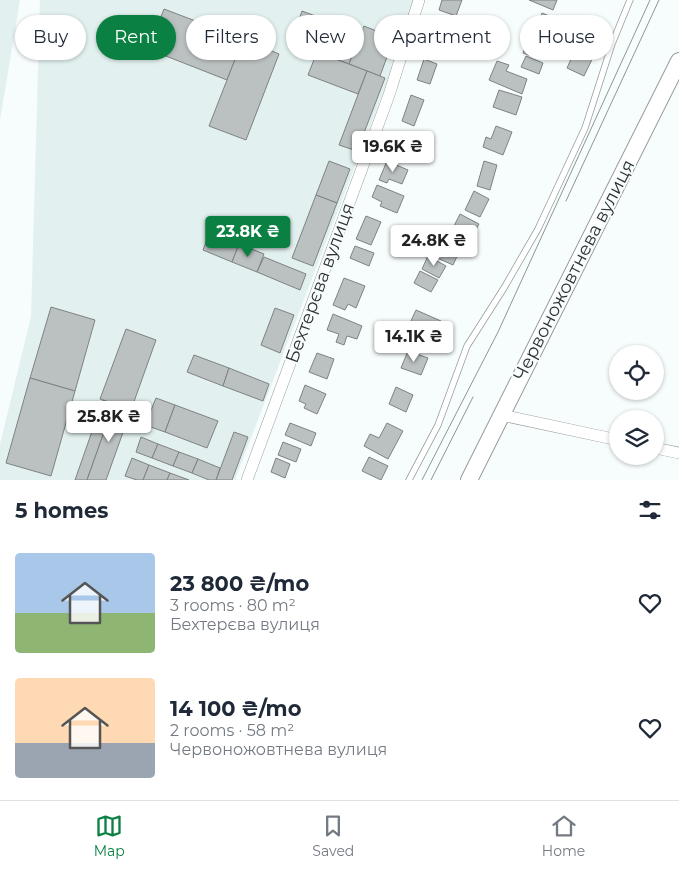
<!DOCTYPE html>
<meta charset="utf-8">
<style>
:root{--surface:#fff;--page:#f2f2f3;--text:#1f2937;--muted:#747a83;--line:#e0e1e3;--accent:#0b8043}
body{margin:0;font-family:Montserrat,sans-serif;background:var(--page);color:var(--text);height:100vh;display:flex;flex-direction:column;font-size:19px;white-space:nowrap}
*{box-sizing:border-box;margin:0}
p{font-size:16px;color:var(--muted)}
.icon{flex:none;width:28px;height:28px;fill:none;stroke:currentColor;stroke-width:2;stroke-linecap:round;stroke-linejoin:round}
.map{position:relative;height:480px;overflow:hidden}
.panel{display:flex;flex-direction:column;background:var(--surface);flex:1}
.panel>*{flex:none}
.top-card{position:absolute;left:15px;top:15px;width:650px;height:45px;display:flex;gap:10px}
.buttons{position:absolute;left:609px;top:345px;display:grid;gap:10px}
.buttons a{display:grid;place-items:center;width:55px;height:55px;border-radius:50%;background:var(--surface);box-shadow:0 1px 4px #0004;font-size:25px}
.price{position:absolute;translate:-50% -42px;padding:0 11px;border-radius:5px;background:#fff;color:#222;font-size:16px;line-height:32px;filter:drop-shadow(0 1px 2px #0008)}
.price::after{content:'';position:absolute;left:50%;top:30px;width:15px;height:11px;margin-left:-8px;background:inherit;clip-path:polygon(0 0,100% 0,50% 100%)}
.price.active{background:var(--accent);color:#fff}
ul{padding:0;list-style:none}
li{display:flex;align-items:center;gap:15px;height:125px;padding:0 15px}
li span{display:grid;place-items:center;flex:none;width:140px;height:100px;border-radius:5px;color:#555}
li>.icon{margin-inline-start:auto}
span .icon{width:60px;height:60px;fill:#fffc;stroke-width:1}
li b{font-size:21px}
h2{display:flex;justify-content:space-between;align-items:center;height:60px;padding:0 15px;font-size:21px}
.tag{padding:0 18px;border-radius:22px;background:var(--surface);box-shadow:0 1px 4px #0004;font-size:18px;line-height:45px}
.tag.active{background:var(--accent);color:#fff}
.menu{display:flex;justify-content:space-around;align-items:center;height:70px;border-top:1px solid var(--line);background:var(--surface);font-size:14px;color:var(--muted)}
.menu a{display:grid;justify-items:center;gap:2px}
.menu .active{color:var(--accent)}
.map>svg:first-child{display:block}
</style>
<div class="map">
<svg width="679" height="480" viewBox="0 0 679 480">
<rect width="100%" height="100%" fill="#f7fcfc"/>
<g fill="#e2f1ef">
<path d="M0,0H20L0,120Z"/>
<path d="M40,0H413L388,80L235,480H0V444L31,317Z"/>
</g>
<g fill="#bbc0c1" stroke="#7e8283">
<path d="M442,0H462L456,16L439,10Z"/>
<path d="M529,0H557L553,10Z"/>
<path d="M164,9L243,39L227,80L148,49Z"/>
<path d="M302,11L361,33L349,64L291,42Z"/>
<path d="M542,13L557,19L551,35L536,29Z"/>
<path d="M436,24L456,31L451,45L431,38Z"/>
<path d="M364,26L394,38L380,76L349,64Z"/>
<path d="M529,37L545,44L539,59L523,53Z"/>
<path d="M243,39L279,54L246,140L209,126Z"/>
<path d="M580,39L598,47L584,76L567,68Z"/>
<path d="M317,52L367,71L358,94L308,75Z"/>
<path d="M526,56L543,63L539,74L521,67Z"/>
<path d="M424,59L437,64L430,84L417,80Z"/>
<path d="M497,61L509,65L506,71L527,79L522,94L489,80Z"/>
<path d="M367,71L385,78L357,151L339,145Z"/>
<path d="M499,90L522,97L516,115L493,107Z"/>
<path d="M411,95L424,100L414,126L402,121Z"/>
<path d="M496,126L512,132L503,155L483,147L486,137L491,139Z"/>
<path d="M329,161L350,169L337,203L316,195Z"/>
<path d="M387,161L408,170L402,184L389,179L387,183L379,180Z"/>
<path d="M484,161L497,165L490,190L477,186Z"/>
<path d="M377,185L404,196L397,213L380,206L382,202L372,197Z"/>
<path d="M474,191L489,199L480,217L465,210Z"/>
<path d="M316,195L337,203L313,266L292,258Z"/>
<path d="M460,214L479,224L473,235L454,226Z"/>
<path d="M366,216L381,222L371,245L356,239Z"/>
<path d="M210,232L239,244L232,262L203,250Z"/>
<path d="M453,232L472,241L466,253L447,244Z"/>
<path d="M239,244L264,254L257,272L232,262Z"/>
<path d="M441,244L459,252L453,265L435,257Z"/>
<path d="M355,246L374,253L369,266L350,258Z"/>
<path d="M428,256L446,266L439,278L422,269Z"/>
<path d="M264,257L306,274L300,290L257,272Z"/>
<path d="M420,271L438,280L431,292L414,283Z"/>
<path d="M344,278L365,286L356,308L348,304L345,310L333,305Z"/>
<path d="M51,307L95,320L75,391L30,378Z"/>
<path d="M275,308L294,315L280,353L261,345Z"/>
<path d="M416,310L441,321L435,335L410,323Z"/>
<path d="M333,314L362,326L357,339L347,336L344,345L336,342L339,334L327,330Z"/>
<path d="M126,329L156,340L131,410L100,399Z"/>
<path d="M408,351L428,358L421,375L401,368Z"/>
<path d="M317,353L334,359L327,379L309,372Z"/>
<path d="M194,355L229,368L223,386L187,372Z"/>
<path d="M229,368L269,384L263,401L223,386Z"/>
<path d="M30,378L75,391L51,476L6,463Z"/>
<path d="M305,385L326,394L317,414L304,408L306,404L299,401Z"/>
<path d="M396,387L413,395L406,412L389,404Z"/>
<path d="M156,398L175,405L165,432L145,425Z"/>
<path d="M103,400L114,404L87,480H75Z"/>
<path d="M114,404L131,410L106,480H87Z"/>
<path d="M175,405L218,421L207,448L165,432Z"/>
<path d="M290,423L316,433L311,446L285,435Z"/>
<path d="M387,423L403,431L388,459L364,446L370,434L379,438Z"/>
<path d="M234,432L248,437L232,480H216Z"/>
<path d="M141,437L158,444L152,458L136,452Z"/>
<path d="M283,442L301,449L296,462L278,455Z"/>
<path d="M158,444L179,452L173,466L152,458Z"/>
<path d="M179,452L198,459L192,473L173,466Z"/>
<path d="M369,457L388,466L381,480L362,471Z"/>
<path d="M132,458L149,465L143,480H137L125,476Z"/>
<path d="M276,458L290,464L285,478L271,472Z"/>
<path d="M198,459L220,468L216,480H209L192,473Z"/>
<path d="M149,465L170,473L167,480H143Z"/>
<path d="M170,473L189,480H167Z"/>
</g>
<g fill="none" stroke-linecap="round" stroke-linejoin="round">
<defs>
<path id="lane" d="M409,480L438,425L467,346L504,288L538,229L585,128L612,44L630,0"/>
<g id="street">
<path d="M501,415L618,440"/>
<path d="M655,448L679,453"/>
<path d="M247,480L389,95L419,0"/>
</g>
<path id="secondary" d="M469,480L679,61"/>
</defs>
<use href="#lane" stroke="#979c9b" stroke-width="7"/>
<use href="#street" stroke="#979c9b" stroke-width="12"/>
<use href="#secondary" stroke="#979c9b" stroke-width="18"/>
<use href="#lane" stroke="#fff" stroke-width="5.5"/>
<use href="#street" stroke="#fff" stroke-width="11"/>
<use href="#secondary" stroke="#fff" stroke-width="16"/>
<g stroke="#909494" stroke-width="1">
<path d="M566,201L659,0"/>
<path d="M422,480L498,332L650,0"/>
<path d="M431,480L473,397"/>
</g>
</g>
<g text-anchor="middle" stroke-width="4" stroke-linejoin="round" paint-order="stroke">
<g font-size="18" fill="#2f3131" stroke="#f7fcfc">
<text transform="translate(574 270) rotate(-63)" y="6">Червоножовтнева вулиця</text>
<text transform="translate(320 283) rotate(-70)" y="6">Бехтерєва вулиця</text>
</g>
</g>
</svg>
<div class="buttons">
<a><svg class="icon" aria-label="locate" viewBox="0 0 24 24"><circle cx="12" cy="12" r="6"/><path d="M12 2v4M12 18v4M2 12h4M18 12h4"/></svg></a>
<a><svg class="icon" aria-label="layers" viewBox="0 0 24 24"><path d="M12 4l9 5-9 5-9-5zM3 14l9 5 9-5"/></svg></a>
</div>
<b class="price" style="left:393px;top:173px">19.6K ₴</b>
<b class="price active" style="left:248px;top:258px">23.8K ₴</b>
<b class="price" style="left:434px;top:267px">24.8K ₴</b>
<b class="price" style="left:414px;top:363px">14.1K ₴</b>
<b class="price" style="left:109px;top:443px">25.8K ₴</b>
<div class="top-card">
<a class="tag">Buy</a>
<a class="tag active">Rent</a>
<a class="tag">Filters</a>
<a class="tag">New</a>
<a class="tag">Apartment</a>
<a class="tag">House</a>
</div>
</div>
<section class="panel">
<h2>5 homes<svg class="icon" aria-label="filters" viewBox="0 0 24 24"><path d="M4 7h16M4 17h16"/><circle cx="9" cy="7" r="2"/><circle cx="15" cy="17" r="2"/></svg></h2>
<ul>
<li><span style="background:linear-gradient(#a9c7e8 60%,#8fb573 0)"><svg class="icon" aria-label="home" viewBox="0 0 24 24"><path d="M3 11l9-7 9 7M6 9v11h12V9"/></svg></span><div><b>23 800 ₴/mo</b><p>3 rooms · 80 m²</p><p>Бехтерєва вулиця</p></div><svg class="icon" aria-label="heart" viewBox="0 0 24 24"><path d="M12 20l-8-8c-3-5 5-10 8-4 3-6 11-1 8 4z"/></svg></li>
<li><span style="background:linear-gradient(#ffd9b3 65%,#9aa5b1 0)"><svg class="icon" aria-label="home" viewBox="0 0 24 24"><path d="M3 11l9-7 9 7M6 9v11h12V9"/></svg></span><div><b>14 100 ₴/mo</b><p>2 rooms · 58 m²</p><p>Червоножовтнева вулиця</p></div><svg class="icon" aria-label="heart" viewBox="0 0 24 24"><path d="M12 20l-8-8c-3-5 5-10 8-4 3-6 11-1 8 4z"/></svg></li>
</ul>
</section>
<nav class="menu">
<a class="active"><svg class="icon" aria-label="map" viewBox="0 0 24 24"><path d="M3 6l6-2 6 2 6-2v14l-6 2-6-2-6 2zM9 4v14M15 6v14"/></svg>Map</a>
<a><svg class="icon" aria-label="saved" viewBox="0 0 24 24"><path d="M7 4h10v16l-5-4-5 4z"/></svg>Saved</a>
<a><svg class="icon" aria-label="home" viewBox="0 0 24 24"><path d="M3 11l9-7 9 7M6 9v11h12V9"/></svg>Home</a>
</nav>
